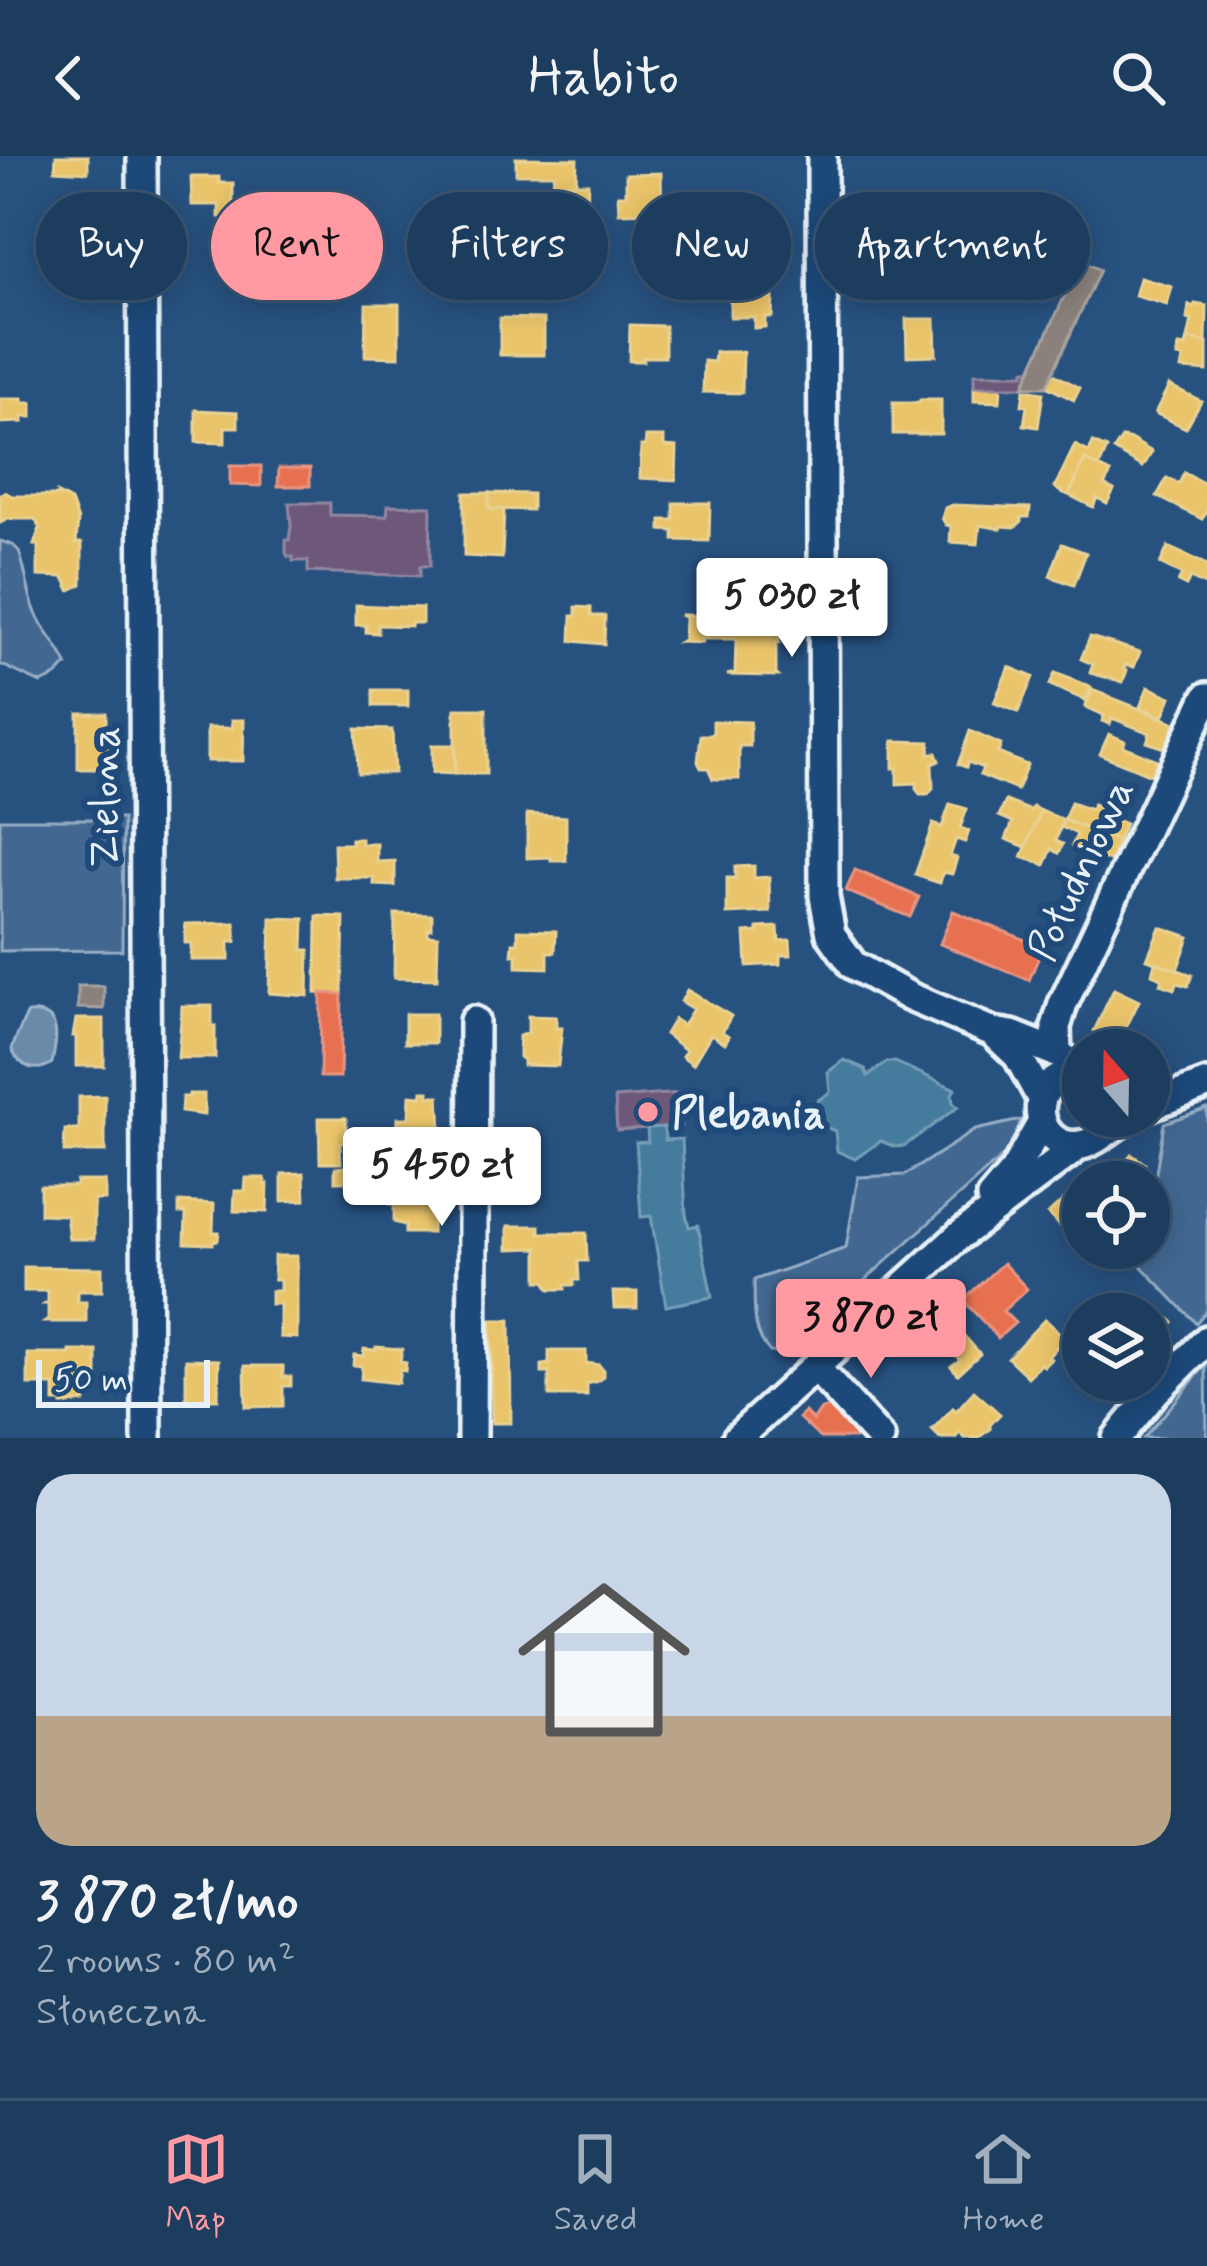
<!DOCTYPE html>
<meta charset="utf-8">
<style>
:root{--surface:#1d3d5f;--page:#254465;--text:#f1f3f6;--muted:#a0aebd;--line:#3b5674;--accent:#ff9aa2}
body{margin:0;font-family:Mynerve,sans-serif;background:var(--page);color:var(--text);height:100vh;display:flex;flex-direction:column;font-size:45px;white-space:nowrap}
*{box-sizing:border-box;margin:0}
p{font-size:39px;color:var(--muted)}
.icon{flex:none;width:66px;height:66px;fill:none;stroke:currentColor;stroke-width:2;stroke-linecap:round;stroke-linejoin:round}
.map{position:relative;height:1282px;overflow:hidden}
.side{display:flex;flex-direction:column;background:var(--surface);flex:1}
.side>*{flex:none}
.guide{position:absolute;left:36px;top:36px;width:1137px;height:108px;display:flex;gap:24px}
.needle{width:78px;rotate:340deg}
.fabs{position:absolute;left:1062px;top:873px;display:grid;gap:24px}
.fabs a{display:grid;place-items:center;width:108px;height:108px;border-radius:50%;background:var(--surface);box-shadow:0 6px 30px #0003,0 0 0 3px var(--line);font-size:60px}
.scale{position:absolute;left:36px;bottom:30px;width:174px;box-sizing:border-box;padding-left:12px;border:6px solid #e8f1f8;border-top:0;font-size:33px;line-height:42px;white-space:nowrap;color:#e8f1f8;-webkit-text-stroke:9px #1f4a7a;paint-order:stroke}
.price{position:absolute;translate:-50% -102px;padding:0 27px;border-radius:12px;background:#fff;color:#222;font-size:39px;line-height:78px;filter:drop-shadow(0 3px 6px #0008)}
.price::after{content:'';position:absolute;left:50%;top:72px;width:36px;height:27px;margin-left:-18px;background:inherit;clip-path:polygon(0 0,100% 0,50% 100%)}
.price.current{background:var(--accent);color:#111}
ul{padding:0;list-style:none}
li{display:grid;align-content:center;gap:24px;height:636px;padding:0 36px}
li+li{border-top:3px solid var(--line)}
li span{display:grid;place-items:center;height:372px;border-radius:36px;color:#555}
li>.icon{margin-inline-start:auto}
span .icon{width:216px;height:216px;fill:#fffc;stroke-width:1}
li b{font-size:51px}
.pill{padding:0 42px;border-radius:54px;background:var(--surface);box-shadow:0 6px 30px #0003,0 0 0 3px var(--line);font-size:42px;line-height:108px}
.pill.current{background:var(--accent);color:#111}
header{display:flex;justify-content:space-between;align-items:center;height:156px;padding:0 36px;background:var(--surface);font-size:54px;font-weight:600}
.dock{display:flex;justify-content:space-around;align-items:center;height:168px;border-top:3px solid var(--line);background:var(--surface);font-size:33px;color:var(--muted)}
.dock a{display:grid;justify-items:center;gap:6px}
.dock .current{color:var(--accent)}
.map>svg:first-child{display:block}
</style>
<header><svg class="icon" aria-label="back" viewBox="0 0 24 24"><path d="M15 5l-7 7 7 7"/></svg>Habito<svg class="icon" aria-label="search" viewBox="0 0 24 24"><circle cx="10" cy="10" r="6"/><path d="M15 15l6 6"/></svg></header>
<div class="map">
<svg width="1207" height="1282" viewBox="0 0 1207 1282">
<rect width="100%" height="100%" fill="#27517f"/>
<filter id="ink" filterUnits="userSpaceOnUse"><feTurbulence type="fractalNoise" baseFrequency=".00833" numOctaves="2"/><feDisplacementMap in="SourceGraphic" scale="24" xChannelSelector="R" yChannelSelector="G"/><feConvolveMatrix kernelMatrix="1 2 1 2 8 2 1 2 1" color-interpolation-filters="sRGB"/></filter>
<g filter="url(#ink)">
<g fill="#436891" stroke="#96acc4" stroke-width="3">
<path d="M0,385L13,389L19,395C27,418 28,444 40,465C48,480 61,493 67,509L56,520L41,527L0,508Z"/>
<path d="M0,663H123L122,794L0,795Z"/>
<path d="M1207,952V1154L1196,1167L1124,1092H1149V1039L1153,1035L1164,967Z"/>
<path d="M1021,964L1011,993L784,1197L770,1196C751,1175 755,1151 754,1124L846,1092L858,1021L905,1019L975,974Z"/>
<path d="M1206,1209L1207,1282H1144Z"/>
</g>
<path fill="#6b8aaa" stroke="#9db3c9" stroke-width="3" d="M28,857C63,854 57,883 52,907C36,918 20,911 12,894C12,890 25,861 28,857Z"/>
<g fill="#e9c46a" stroke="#e9d295" stroke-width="3">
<path d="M56,0H88V16L55,14Z"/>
<path d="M516,2L577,3L576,27L553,28L554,18H516Z"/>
<path d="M661,17L662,56L619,57L618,39H626V18Z"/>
<path d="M191,21H219V27H233V49H238L239,72H227V61H219V49H192Z"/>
<path d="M565,27H588L587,56L564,55Z"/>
<rect x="1018" y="89" width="38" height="23"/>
<path d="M882,92L957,93V114L882,111Z"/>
<path d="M986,92L1002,93V114H957V93Z"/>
<path d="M1140,122L1172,131L1167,149L1135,140Z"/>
<path d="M730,141H773L772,161H765V171L754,172V161H730Z"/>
<path d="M366,148H399V201L365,200Z"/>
<path d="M1195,148L1207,150L1206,187L1188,183L1192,164L1187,163L1189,149L1194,151Z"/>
<path d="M500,162L544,163V199H500Z"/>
<path d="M906,163H935L936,199L907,200Z"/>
<path d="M630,169L665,170V201H643V205H629Z"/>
<path d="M1188,183L1207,187V215L1181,213L1183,202L1177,201L1179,190L1186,191Z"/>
<path d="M715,196H743L742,237L703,236L704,205L714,206Z"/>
<path d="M1052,217L1080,232L1074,244L1046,230Z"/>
<path d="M1169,229L1201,245L1186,272L1155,257Z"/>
<path d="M974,231H1001L1000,246L974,245Z"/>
<path d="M1024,234L1043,237L1038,271L1024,269L1027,250L1022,249Z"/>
<path d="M0,243H23V247H32V261H23V266L0,267Z"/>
<path d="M920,244H941V278H893V247H919Z"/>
<path d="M196,254L238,256V271H225V287L196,286Z"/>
<path d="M646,281H664V290L677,291L676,324L640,322L641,290H645Z"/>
<path d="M1122,282L1132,284L1152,296L1143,311L1114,294Z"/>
<path d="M1093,287L1107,293L1099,311L1085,304L1069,339L1059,335L1055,331L1075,289L1089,296Z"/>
<path d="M1085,304L1111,317L1104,329L1114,334L1107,347L1097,342L1093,351L1069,339Z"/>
<path d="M1184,317L1207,329V355L1202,363L1157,340L1167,322L1179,328Z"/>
<path d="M5,336L12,340H59L58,338L71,345L78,364L76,387H82V428L70,434L64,421L38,420V389H34L40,372L35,363H8L0,367V339Z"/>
<path d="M464,337H489V353H504L502,402L464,400Z"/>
<path d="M489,337L532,338V354L489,353Z"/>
<path d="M674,347H710L709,385L674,384V375L661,374V364H674Z"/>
<path d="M953,349L1030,352L1029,361H1021V366L1015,371L1001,370V373L980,369L978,388L950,386L951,370L946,369L942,362L945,352Z"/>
<path d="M1062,388L1086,397L1074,429L1050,420Z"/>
<path d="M1168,391L1207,409V430L1190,422L1186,430L1178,426L1182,419L1160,408Z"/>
<path d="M356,449L422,452V467H411V470L378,469V477L366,476V469H356Z"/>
<path d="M576,451L591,452V460H605L604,488L571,485L572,460H576Z"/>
<path d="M680,459L738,460V463H741L742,459L779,460V487H776V518L778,520L727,519L735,517L736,483H702V487L680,486L684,484L685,461Z"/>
<path d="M1090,481L1140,496L1134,511L1126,508L1124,513L1127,514L1123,526L1090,517L1093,508L1081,503Z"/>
<path d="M1009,511L1033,521L1018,556L994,547Z"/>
<path d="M1055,517L1091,531L1085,544L1050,529Z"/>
<path d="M1148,531L1171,541L1163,561L1140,551Z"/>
<rect x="373" y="534" width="35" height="16"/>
<path d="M1092,534L1175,567L1167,593L1147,586L1150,577L1112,562L1110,568L1102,565L1104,559L1085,551Z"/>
<rect x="455" y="553" width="31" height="65"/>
<path d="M78,557H106V589H114V598H106V613H78Z"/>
<path d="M232,564H244L243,605H207V572H232Z"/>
<path d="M713,565L750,566V590H739V623H713L708,612H701L698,606L701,579H713Z"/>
<path d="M356,573L392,574L394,617H358Z"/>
<path d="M970,575L1001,589L998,597L1027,609L1017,634L980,619L983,612L968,606L966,611L958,608Z"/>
<path d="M1109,578L1125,585L1123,590L1157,604L1151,619L1100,598Z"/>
<path d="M893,585L930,586L929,597H936L939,605L932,608L933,633L928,638H920L916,633V627L897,628V612H893Z"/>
<path d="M432,589H455V618L432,617Z"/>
<path d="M1006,645L1031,655L1033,651L1041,655L1026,691L1006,683L1013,666L999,660Z"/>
<path d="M1071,647L1091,654L1093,648L1103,652L1100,658L1125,668L1118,685L1064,664Z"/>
<path d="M950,648L967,653L960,672L969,675L965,686L956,683L950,700L957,702L952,718L943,716L940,727L915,719L933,668L942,671Z"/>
<path d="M1041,655L1063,664L1056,685L1063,688L1059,697L1052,693L1045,709L1022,701Z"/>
<path d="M527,658L566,661V705H551V701L527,702Z"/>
<path d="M1064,664L1118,685L1110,705L1072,690L1077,678L1061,671Z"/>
<path d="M351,683H361V688H377V706L395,705V730L374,729V722H335L334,688H351Z"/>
<path d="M754,710V722L769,721L770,756L727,758V722H735V711Z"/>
<path d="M395,758L432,759V773H428V779L438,780L437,823L394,822Z"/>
<path d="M317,760L344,761L342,838L316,837Z"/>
<path d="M271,762L304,763L303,794H309L308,840L269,837Z"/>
<path d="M235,767L236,786H229V804H191V787H185V768Z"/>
<path d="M778,771L779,785L790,784L791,799H780V808L747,810L745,777L758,776V772Z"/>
<path d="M1160,771L1189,781L1177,814L1147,803Z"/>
<path d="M518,774L556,775L555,796H548V812L517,811V799H512L513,787H518Z"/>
<path d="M1155,806L1192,819L1188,830L1177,827L1174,833L1160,828L1162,822L1152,818Z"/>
<path d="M1114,833L1139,845L1117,890L1097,880L1094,875Z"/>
<path d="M687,834L731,860L722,876L729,880L725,887L711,878L693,908L682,900L686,894L665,878L674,863L683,869L693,853L681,846Z"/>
<path d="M182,850H212V870H215V902H178Z"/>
<rect x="405" y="858" width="30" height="29"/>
<path d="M528,860L556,861V872H562L558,910L523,909V904L519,901V880L528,877Z"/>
<path d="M76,863H104V910H76V880H73Z"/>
<path d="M422,935H429V940H439L441,974H436V990L422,989V986L397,985L398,962H409L410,939L422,940Z"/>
<path d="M189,938H204V959L181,956L182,941H189Z"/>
<path d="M105,940V996H64L65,974H79V941Z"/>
<path d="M319,962H346V987H340L341,1007H320Z"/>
<path d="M1131,998L1145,1008L1134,1026H1112L1116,1020L1109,1015L1116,1005L1123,1009Z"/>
<path d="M344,1011H372V1025H335V1012Z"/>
<path d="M304,1017L305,1044L282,1045V1018Z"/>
<path d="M246,1022H265V1029L268,1028L267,1056L234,1055L235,1035H245Z"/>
<path d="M76,1025H105V1044H94V1083H69L66,1059L40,1058V1030H76Z"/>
<path d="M1080,1029L1083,1032V1061L1066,1076L1048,1058Z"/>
<path d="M390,1035H427V1047L433,1046L432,1077H405V1069L394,1066V1048H390Z"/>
<path d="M179,1046L214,1048L213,1076H219L218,1084L213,1085V1088L185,1087L186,1057H179Z"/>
<path d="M508,1070H540V1077H586L587,1105H578L579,1124H574V1129H565V1133H550L545,1125H538V1092L508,1093Z"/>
<path d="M274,1100H297V1182L280,1181V1148H271V1135H280V1124H274Z"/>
<path d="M24,1111L102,1112V1135H78V1146H86V1166H45L48,1164V1148H45L48,1146V1135H24Z"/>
<path d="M613,1136H637V1152H614Z"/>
<path d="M1153,1149L1173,1166L1149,1194V1158H1145Z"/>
<path d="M1045,1163L1065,1182L1048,1201L1051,1203L1044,1210L1041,1208L1028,1221L1008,1202Z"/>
<path d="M491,1164H510L511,1267H492Z"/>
<path d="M959,1174L980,1198L958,1218L951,1210L960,1204L945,1187Z"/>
<path d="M376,1191L402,1193L400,1206L406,1207L405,1215L400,1214L398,1227L361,1223L362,1210L353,1209L354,1199L363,1200L364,1193L376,1194Z"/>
<path d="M70,1195H97V1219H85V1246L62,1249V1246H54V1229H28V1198H70Z"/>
<path d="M549,1195H586V1207L599,1209L603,1214V1220L599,1225L587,1228V1240H549V1217H542V1209L549,1208Z"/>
<path d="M186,1203L219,1204L218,1243H186Z"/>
<path d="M245,1210H283V1221H291V1230H283V1250L246,1251Z"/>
<path d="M974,1235L1000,1258L990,1269V1273L978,1282H965L960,1277L955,1282H940L932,1274L953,1252L956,1255Z"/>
</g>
<g fill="#e76f51" stroke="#e79683" stroke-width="3">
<path d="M230,310H261V330L230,329Z"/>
<path d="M279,312H310V330H278Z"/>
<path d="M855,714L919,741L910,761L846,735Z"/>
<path d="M953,755L1043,791L1029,824L940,788Z"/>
<path d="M321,837L342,838L340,921H320Z"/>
<path d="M1003,1107L1027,1133L1003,1155L1015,1167L998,1182L963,1144Z"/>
<path d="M833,1246L869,1282H820L799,1262L805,1256L813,1265L821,1253L826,1252Z"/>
</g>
<g fill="#6d597a" stroke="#9287a0" stroke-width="3">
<path d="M1024,214H1030L1023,231H974V218H1024Z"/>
<path d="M289,347H330V359L387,360L388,349L431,350L430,410H420V420L308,416V405H293V401H288L286,397V384H289L291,370Z"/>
<path d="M679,937L681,970L617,974L615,942Z"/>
</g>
<g fill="#457b9d" stroke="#769eb8" stroke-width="3">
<path d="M844,904L865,913L868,920L887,906H895L955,933L952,938L953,947L958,951L904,990L895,991L881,985L855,1003L837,995L835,975L816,967L814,947L830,936L828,916Z"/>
<path d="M664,971L665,984L682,983L686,1058L689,1071L698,1069L712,1141L666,1150L651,1060L641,1061L636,986H648L647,972Z"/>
</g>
<g fill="#8a817c" stroke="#a6a3a1" stroke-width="3">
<path d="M1077,103L1100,114L1046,231H1023L1076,115L1072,114Z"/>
<path d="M78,830H104V853L78,852Z"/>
</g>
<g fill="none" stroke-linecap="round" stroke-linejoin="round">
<defs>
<g id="minor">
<path d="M142,0L147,1282"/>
<path d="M822,0L824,740L831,778L853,809L910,841L993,876L1012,879L1057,897"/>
<path d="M996,879L1018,900L1041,942"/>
<path d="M1083,915L1057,897L1056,871L1063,848L1207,541"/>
<path d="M1083,919C1022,915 1031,997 1081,989C1095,987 1116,968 1130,960"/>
<path d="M1149,950L1207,928"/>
<path d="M991,1042L1014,1015L1042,966"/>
<path d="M815,1211L880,1282"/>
<path d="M472,1282L474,865"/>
<path d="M737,1282L959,1080L1080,989"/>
<path d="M1117,1282L1156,1235L1207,1184"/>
</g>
</defs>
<use href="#minor" stroke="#e8f1f8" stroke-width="36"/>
<use href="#minor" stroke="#1f4a7a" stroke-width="27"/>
</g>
</g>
<circle fill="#ff9aa2" stroke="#1f4a7a" stroke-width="4.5" cx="648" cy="956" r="12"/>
<g text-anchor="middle" stroke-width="12" stroke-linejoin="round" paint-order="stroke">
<g font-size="42" fill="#e8f1f8" stroke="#1f4a7a">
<text transform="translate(103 641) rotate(-90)" y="15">Zielona</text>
<text transform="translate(1079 713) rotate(-65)" y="15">Południowa</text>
</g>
<g font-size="42" font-weight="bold" fill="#e8f1f8" stroke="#1f4a7a" text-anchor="start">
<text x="672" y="971">Plebania</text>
</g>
</g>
</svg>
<div class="fabs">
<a><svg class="needle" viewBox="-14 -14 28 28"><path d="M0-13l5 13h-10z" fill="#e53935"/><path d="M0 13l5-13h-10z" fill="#a0aebd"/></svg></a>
<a><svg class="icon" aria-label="locate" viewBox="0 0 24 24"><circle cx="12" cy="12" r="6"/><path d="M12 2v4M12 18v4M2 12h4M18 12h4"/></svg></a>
<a><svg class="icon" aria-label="layers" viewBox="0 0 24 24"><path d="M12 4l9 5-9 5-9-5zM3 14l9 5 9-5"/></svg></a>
</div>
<div class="scale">50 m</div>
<b class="price" style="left:792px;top:504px">5 030 zł</b>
<b class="price" style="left:442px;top:1073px">5 450 zł</b>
<b class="price current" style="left:871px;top:1225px">3 870 zł</b>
<div class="guide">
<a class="pill">Buy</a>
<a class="pill current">Rent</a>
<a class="pill">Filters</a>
<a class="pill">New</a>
<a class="pill">Apartment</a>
</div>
</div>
<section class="side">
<ul>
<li><span style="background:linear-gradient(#c9d6e8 65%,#b9a48a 0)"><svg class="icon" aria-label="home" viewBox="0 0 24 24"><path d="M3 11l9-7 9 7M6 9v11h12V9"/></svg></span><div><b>3 870 zł/mo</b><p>2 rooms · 80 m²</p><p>Słoneczna</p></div></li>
</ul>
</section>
<nav class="dock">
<a class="current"><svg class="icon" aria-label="map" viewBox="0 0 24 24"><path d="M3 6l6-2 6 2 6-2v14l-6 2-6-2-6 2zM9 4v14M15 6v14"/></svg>Map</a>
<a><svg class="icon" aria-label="saved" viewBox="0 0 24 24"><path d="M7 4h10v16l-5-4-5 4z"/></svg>Saved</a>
<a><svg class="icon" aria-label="home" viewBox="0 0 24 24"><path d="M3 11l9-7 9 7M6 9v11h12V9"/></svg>Home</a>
</nav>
